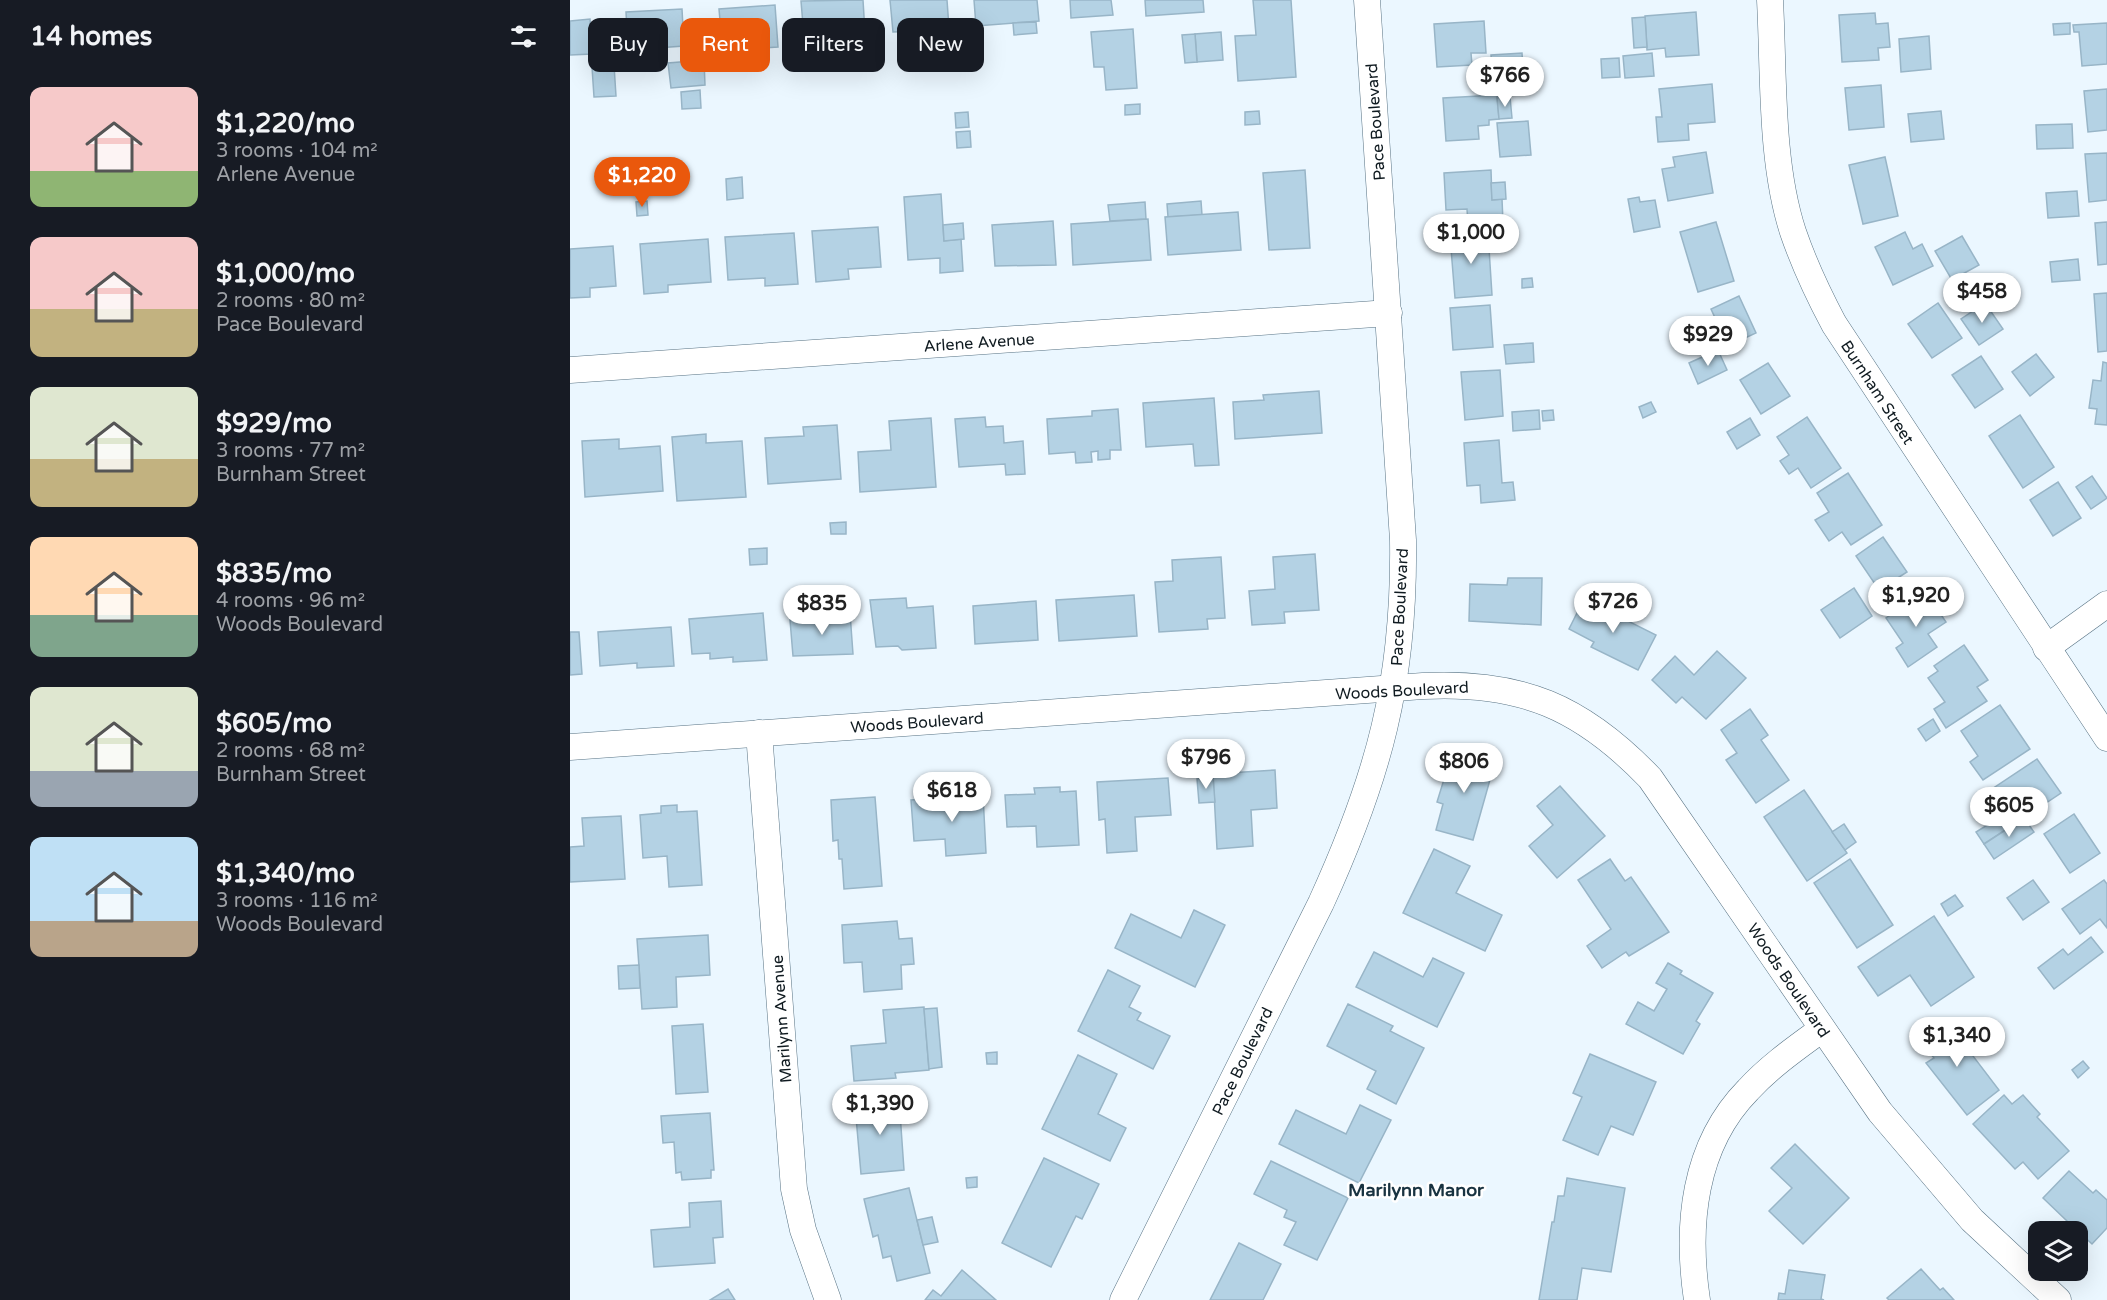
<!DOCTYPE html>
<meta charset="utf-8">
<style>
:root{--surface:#171b24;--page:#242831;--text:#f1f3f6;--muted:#9ea1a6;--accent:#ea580c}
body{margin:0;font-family:"Varela Round",sans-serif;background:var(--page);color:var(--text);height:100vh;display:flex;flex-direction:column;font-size:22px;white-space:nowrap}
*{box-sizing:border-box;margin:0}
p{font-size:20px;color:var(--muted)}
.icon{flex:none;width:33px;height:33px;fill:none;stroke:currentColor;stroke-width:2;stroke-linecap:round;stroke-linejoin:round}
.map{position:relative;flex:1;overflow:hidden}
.sheet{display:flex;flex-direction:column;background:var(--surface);width:570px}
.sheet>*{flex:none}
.guide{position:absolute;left:18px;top:18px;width:570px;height:54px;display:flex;gap:12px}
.tools{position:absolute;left:1458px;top:1221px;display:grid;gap:12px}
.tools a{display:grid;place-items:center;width:60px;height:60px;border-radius:12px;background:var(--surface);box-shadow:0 6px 24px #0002;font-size:30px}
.price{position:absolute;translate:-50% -51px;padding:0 14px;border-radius:21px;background:#fff;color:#222;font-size:20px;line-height:39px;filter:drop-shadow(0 2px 3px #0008)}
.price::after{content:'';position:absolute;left:50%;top:36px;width:18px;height:14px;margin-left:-9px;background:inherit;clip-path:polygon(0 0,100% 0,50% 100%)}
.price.active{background:var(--accent);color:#fff}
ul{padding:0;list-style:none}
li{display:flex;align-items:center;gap:18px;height:150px;padding:0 30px}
li span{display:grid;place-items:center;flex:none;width:168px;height:120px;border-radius:12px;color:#555}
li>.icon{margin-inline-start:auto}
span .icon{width:72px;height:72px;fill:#fffc;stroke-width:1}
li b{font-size:26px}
h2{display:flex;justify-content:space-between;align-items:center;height:72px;padding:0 30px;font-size:26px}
.tag{padding:0 21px;border-radius:12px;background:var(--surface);box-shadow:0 6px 24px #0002;font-size:21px;line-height:54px}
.tag.active{background:var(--accent);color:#fff}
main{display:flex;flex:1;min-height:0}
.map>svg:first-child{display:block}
</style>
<main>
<section class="sheet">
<h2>14 homes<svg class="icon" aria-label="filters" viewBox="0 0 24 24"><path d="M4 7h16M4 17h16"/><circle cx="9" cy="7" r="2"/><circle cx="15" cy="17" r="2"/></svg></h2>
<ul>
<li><span style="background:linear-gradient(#f6c9c9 70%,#8fb573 0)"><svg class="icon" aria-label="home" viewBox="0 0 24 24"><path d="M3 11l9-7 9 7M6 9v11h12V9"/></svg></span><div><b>$1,220/mo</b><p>3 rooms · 104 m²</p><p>Arlene Avenue</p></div></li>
<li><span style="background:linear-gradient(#f6c9c9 60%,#c2b280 0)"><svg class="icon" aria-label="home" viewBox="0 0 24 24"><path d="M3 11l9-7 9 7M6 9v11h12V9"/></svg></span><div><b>$1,000/mo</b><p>2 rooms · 80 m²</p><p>Pace Boulevard</p></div></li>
<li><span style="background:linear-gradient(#dfe7d0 60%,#c2b280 0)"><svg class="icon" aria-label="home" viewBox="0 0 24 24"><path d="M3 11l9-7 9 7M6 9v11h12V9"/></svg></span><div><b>$929/mo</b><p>3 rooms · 77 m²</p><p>Burnham Street</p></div></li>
<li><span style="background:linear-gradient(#ffd9b3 65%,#7fa58c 0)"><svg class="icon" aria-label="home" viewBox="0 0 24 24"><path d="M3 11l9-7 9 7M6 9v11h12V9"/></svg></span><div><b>$835/mo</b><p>4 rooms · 96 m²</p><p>Woods Boulevard</p></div></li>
<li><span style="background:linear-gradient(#dfe7d0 70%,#9aa5b1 0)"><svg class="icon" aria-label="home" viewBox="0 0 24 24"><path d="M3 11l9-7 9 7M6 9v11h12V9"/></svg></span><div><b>$605/mo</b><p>2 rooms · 68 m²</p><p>Burnham Street</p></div></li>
<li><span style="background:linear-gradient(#bfe0f5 70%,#b9a48a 0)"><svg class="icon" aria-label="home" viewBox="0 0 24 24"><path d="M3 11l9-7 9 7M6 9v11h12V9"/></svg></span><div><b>$1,340/mo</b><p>3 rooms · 116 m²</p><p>Woods Boulevard</p></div></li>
</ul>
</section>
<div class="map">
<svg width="1537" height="1300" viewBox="0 0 1537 1300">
<rect width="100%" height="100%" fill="#ebf7ff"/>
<g fill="#b4d2e4" stroke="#98b5c7" stroke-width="1.5">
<path d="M293,0L295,33L234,37L231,1Z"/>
<path d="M320,0H377L380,42L352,44L351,31L323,32Z"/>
<path d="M404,0H467L469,21L406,26Z"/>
<path d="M500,0H541L543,15L501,18Z"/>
<path d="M575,0H633L634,12L576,16Z"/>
<path d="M683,0H721L726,77L668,81L665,36L686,35Z"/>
<path d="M205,5L208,47L193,48V40L152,43L149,9Z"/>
<path d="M112,9L114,46L58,50L56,12Z"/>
<path d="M1126,12L1129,55L1096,57L1095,48L1077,50L1075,16Z"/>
<path d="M1305,13L1306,24L1318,23L1320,47L1308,48L1309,60L1272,62L1269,15Z"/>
<path d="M1075,17L1077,47L1064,48L1062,18Z"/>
<path d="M20,19L22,54L0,55V21Z"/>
<path d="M914,21L916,53H901L902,65L867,67L864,24Z"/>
<path d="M466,22L467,33L444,35L443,23Z"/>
<path d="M1500,23V34L1484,35L1483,24Z"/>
<path d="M1537,23V64L1512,66L1509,32H1504L1503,25Z"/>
<path d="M563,29L567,88L536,90L534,67H524L521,32Z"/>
<path d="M651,32L653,60L627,62L625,34Z"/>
<path d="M625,34L627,62L615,63L612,35Z"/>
<path d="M1359,36L1361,69L1331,72L1329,39Z"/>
<path d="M952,53L954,83L923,85L921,55Z"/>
<path d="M1082,53L1084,76L1055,78L1053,56Z"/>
<path d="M1049,58L1050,77L1032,78L1031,59Z"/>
<path d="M134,60L135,85L101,88L98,63Z"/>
<path d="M44,65L46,96L24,97L22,67Z"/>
<path d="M1142,84L1145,122L1118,124L1119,140L1088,142L1086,117H1092L1089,89Z"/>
<path d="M1311,85L1314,127L1279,130L1275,88Z"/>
<path d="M1537,89V130L1518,132L1514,91Z"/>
<path d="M130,90L131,108L112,109L111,92Z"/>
<path d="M927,95L929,119L919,120V125L908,126L909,139L876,141L873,98Z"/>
<path d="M940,97L942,118L929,119L927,98Z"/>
<path d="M570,104V114L555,115V105Z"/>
<path d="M689,111L690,124L675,125V112Z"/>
<path d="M1371,111L1374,139L1341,142L1338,114Z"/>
<path d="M398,112L399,127L386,128L385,113Z"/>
<path d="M958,121L961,155L930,157L927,123Z"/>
<path d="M1502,124L1503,148L1467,149L1466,125Z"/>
<path d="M400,131L401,147L387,148L386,132Z"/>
<path d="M1136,152L1143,193L1098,201L1092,169L1105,167L1103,157Z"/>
<path d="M1537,153V200L1519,202L1515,154Z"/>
<path d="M1315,157L1328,216L1293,224L1279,165Z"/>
<path d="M735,170L740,248L699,250L693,173Z"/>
<path d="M921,170L922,200L932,199L933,222L898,224L897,209L876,210L874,173Z"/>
<path d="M172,177L173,198L157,200L156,179Z"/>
<path d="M935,182L936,199L922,200L921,183Z"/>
<path d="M1507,191L1509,216L1478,218L1476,193Z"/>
<path d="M371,194L374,241L391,239L393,271L370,273V258L338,260L334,197Z"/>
<path d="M1069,197L1070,202L1085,200L1090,227L1064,232L1058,199Z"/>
<path d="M77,201L78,215L67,216L66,202Z"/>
<path d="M631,201L632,215L598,217L597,204Z"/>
<path d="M575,202L576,219L540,221L538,205Z"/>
<path d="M668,212L671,250L598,255L595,217Z"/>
<path d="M578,219L581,260L503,265L501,224Z"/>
<path d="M483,221L486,265L425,266L422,225Z"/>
<path d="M1146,222L1164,281L1128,292L1110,232Z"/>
<path d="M1537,222V264L1528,265L1525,223Z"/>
<path d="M393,223L394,239L374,241L373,225Z"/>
<path d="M308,227L311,267L278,269L279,279L246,282L242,231Z"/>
<path d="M1335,232L1343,249L1352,244L1363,266L1323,285L1305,247Z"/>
<path d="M224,233L228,284L195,286V278L158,280L155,237Z"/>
<path d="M918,233L922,295L885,298L880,236Z"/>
<path d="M1392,236L1409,265L1382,280L1365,251Z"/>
<path d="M138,239L141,282L98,285V292L74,294L70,244Z"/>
<path d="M43,246L46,286L20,288V297L0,298V249Z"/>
<path d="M1508,259L1510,280L1482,282L1480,262Z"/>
<path d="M962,278L963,287L952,288V279Z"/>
<path d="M1537,293V351L1528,352L1524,294Z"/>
<path d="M1169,296L1186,333L1158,346L1141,309Z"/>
<path d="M1368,303L1392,338L1362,358L1338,324Z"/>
<path d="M1415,303L1433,329L1409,345L1391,319Z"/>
<path d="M920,305L923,347L883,350L880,308Z"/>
<path d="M963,343L964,362L936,364L934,345Z"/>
<path d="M1148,350L1157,370L1128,384L1119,363Z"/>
<path d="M1466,354L1484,377L1460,396L1442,372Z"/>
<path d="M1411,356L1433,389L1405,408L1382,375Z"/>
<path d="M1533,362L1537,363V425L1525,424L1527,409L1519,408L1523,380L1531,381Z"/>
<path d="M1198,363L1220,396L1191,414L1170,380Z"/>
<path d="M930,370L933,416L895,420L891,372Z"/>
<path d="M749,391L752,433L665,439L663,402L694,400L693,395Z"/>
<path d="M644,398L649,465L625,466L623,444L576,447L573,403Z"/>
<path d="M1081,402L1086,412L1073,418L1069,407Z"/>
<path d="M548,409L551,450H540V459L528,460V451L521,452L522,462L506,463L505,452L479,454L477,419L522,416V411Z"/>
<path d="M969,410L970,429L943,431L942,412Z"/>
<path d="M983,410L984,420L973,421L972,411Z"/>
<path d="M1450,415L1484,467L1453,488L1419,436Z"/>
<path d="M415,417L416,427L433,426L434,443L453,441L455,474L436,475L435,464L389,467L385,419Z"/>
<path d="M1237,417L1271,468L1241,488L1228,468L1219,474L1210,461L1219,455L1207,437Z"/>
<path d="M361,418L366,487L290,492L288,452L321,450L319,421Z"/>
<path d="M1180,418L1190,435L1167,449L1157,432Z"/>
<path d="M267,425L271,479L198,484L195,438L234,436L233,427Z"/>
<path d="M136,434V443L172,441L176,497L107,501L102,437Z"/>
<path d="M49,439V449L90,446L93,491L15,497L12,441Z"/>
<path d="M929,440L932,483L943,482L945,500L911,503L910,485L897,486L894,443Z"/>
<path d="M1278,473L1312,525L1281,545L1272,532L1259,541L1245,520L1259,512L1247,493Z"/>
<path d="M1522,476L1537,498L1521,509L1506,487Z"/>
<path d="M1488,482L1511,518L1483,536L1460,500Z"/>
<path d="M276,522V534H261L260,523Z"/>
<path d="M1313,537L1337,572L1309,590L1286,556Z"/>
<path d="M197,548V564L180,565L179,549Z"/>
<path d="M745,554L749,610L714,612L715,623L682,625L679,591L705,589L703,557Z"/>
<path d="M651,557L655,618L637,619L638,629L589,632L585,582L603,581L602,560Z"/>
<path d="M938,578H972L971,625L899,621L900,584L937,585Z"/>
<path d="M1284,588L1302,616L1270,638L1251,610Z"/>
<path d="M1355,591L1376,622L1358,634L1367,647L1338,667L1326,648L1333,643L1316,618Z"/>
<path d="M564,595L567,636L489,641L486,600Z"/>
<path d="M336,598L337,608L363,606L366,648L332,650L328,646L306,647L300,600Z"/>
<path d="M1014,599L1086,635L1068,670L1021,647L1024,642L999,629Z"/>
<path d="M466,601L468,640L405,644L403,606Z"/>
<path d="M193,613L197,660L163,662V657L140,659V653L122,654L119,619Z"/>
<path d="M280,613L283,654L223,656L220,620Z"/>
<path d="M101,627L104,666L67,668V663L30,666L28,632Z"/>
<path d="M0,632H9L12,674L0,675Z"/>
<path d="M1394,645L1418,680L1407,687L1417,701L1376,728L1364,709L1375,702L1358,678L1368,671L1364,666Z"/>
<path d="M1147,651L1176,678L1136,719L1112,697L1106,703L1082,680L1105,656L1124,675Z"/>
<path d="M1430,705L1460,749L1413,780L1400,762L1408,756L1391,731Z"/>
<path d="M1180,709L1198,735L1191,740L1219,780L1186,803L1156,760L1167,753L1151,730Z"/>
<path d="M1363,719L1370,731L1356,741L1348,729Z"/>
<path d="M883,750L925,762L903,840L866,830L873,804L867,802Z"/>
<path d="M1467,759L1491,793L1443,825L1419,791Z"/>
<path d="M705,770L707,808L681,810L683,846L647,849L643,774Z"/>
<path d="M643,777L645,802L629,803L627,779Z"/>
<path d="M598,778L601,815L565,817L567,851L537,853L535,819L529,820L527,782Z"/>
<path d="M990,786L1035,836L987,878L959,846L983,825L967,806Z"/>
<path d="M490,787V792L506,791L509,845L467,847L466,826L437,827L435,795L465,794L464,788Z"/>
<path d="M1234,790L1277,853L1237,881L1194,817Z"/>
<path d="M413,795L416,853L376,856L375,839L344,841L341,800Z"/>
<path d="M305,797L312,886L274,889L272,859H269L268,840L263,841L261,800Z"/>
<path d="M107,805V812L127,811L132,885L99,887L97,856L73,858L70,815L91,813V806Z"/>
<path d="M1435,814L1443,825L1414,844L1406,832Z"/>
<path d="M1504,814L1530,853L1500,873L1474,834Z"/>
<path d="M51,816L55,879L0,882V847L14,846L12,818Z"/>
<path d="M1454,818L1464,832L1424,859L1414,844Z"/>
<path d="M1274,824L1286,842L1275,850L1262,832Z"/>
<path d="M864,849L900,866L886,893L932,915L915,951L833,913Z"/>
<path d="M1040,859L1055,881L1061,877L1099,932L1059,956L1056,952L1032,968L1017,946L1041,929L1008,880Z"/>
<path d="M1280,859L1323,925L1287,948L1244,883Z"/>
<path d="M1463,880L1479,902L1453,920L1437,898Z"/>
<path d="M1534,880L1537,884V928L1530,919L1510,934L1492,909Z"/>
<path d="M1385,895L1393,906L1378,916L1371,904Z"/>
<path d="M624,910L655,925L625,987L545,948L561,914L611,938Z"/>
<path d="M1364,916L1404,977L1361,1006L1340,975L1308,996L1288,967Z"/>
<path d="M327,921L329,939L342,938L344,964L331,965L332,989L294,992L292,962L274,963L272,925Z"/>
<path d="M138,935L140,975L106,977L107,1007L72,1009L67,939Z"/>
<path d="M1521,937L1533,952L1484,989L1468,968L1493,949L1498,955Z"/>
<path d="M804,952L853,977L863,958L894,973L867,1027L786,987Z"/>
<path d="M1098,963L1112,971L1110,974L1143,993L1126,1021L1130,1024L1113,1054L1056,1024L1068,1002L1084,1011L1097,989L1086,983Z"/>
<path d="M69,965L70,988L49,989L48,966Z"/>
<path d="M538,970L570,986L559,1007L571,1013L567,1020L600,1036L583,1069L508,1031Z"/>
<path d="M778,1004L823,1026L820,1031L854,1048L826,1104L797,1089L806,1071L757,1046Z"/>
<path d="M354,1007L359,1070L325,1073L326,1078L284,1081L281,1046L316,1043L313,1010Z"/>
<path d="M367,1008L372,1067L359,1069L354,1009Z"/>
<path d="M1374,1018L1429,1090L1397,1115L1356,1063L1364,1058L1348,1038Z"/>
<path d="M133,1024L138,1092L106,1094L102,1026Z"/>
<path d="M427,1052V1064H417L416,1053Z"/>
<path d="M1020,1054L1086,1082L1063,1135L1041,1126L1028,1155L993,1140L1012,1097L1003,1093Z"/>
<path d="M508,1055L547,1074L528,1114L556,1128L540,1161L472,1129Z"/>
<path d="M1513,1061L1519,1068L1508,1078L1502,1070Z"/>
<path d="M1434,1095L1442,1104L1453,1095L1470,1114L1467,1117L1499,1151L1468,1179L1453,1162L1445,1169L1403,1124Z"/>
<path d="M324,1096L325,1113H330L334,1170L291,1174L286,1117L290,1116L288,1099Z"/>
<path d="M790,1105L821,1120L789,1183L709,1144L726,1110L776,1134Z"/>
<path d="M140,1113L144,1170H141V1178L112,1180L111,1172L106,1173L104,1142L93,1143L91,1116Z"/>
<path d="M1225,1144L1279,1198L1233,1244L1199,1211L1222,1188L1201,1168Z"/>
<path d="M474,1158L529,1184L512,1219L506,1216L481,1267L432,1243Z"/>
<path d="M701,1161L778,1198L747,1260L714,1245L726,1222L714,1217L717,1210L684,1194Z"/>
<path d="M1499,1171L1523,1193L1526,1190L1537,1200V1228L1522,1244L1509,1232H1500L1493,1225L1497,1221L1473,1198Z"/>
<path d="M407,1177V1187L397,1188L396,1178Z"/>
<path d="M997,1178L1055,1188L1041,1272L1012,1268L1007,1300H969L982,1222H984L988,1196H994Z"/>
<path d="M339,1188L360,1273L327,1281L321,1256L313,1258L308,1235L303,1237L294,1199Z"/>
<path d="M151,1201L153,1237L143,1238L145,1263L84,1267L81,1230L120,1227L119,1203Z"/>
<path d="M362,1217L368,1242L353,1245L347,1220Z"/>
<path d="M669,1243L711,1264L693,1300H640Z"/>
<path d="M1351,1269L1370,1290L1373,1288L1384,1300H1319L1317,1298Z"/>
<path d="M392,1270L426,1300H355L363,1290L371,1296Z"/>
<path d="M1219,1270L1255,1275L1251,1299L1254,1300H1208L1209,1293L1215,1294Z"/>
<path d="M158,1289L165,1300H140Z"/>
</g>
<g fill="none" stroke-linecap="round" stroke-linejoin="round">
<defs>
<g id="minor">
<path d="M1200,0C1204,74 1200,161 1223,232C1234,264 1248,294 1264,324L1537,738"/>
<path d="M0,370L819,313"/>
<path d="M1476,648L1537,604"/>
<path d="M189,733L224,1189L233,1230L258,1300"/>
<path d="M0,747L853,686C951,681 1012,707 1080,778L1310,1112L1402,1220L1488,1300"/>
<path d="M553,1300L751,903C809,776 835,681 833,540L797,0"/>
<path d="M1127,1300C1116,1226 1123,1146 1178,1090C1200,1066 1226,1048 1252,1029"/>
</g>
</defs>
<use href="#minor" stroke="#587384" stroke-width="27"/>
<use href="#minor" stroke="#fff" stroke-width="26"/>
</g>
<g text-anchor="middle" stroke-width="5" stroke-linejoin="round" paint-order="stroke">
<g font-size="16" fill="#0f1a20" stroke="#fff">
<text transform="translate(805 122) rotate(-94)" y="6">Pace Boulevard</text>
<text transform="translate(409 342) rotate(-4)" y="6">Arlene Avenue</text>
<text transform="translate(1308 392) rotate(57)" y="6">Burnham Street</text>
<text transform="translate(829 607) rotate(-87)" y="6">Pace Boulevard</text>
<text transform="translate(832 690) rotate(-3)" y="6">Woods Boulevard</text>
<text transform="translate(347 722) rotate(-4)" y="6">Woods Boulevard</text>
<text transform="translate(1219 980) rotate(56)" y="6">Woods Boulevard</text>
<text transform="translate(211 1019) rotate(-94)" y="6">Marilynn Avenue</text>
<text transform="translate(672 1061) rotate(-64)" y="6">Pace Boulevard</text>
</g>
<g font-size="18" font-weight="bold" fill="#193341" stroke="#fff">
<text x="846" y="1196">Marilynn Manor</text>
</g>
</g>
</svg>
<div class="tools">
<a><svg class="icon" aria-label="layers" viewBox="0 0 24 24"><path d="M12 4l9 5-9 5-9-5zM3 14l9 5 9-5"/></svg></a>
</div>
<b class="price" style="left:935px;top:108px">$766</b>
<b class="price active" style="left:72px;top:208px">$1,220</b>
<b class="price" style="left:901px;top:265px">$1,000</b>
<b class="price" style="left:1412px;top:324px">$458</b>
<b class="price" style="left:1138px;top:367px">$929</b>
<b class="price" style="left:1346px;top:628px">$1,920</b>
<b class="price" style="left:1043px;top:634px">$726</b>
<b class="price" style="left:252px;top:636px">$835</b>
<b class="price" style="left:636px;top:790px">$796</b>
<b class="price" style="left:894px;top:794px">$806</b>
<b class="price" style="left:382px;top:823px">$618</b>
<b class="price" style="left:1439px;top:838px">$605</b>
<b class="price" style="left:1387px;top:1068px">$1,340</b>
<b class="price" style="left:310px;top:1136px">$1,390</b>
<div class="guide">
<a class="tag">Buy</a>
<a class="tag active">Rent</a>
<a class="tag">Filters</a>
<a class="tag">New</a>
</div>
</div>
</main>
